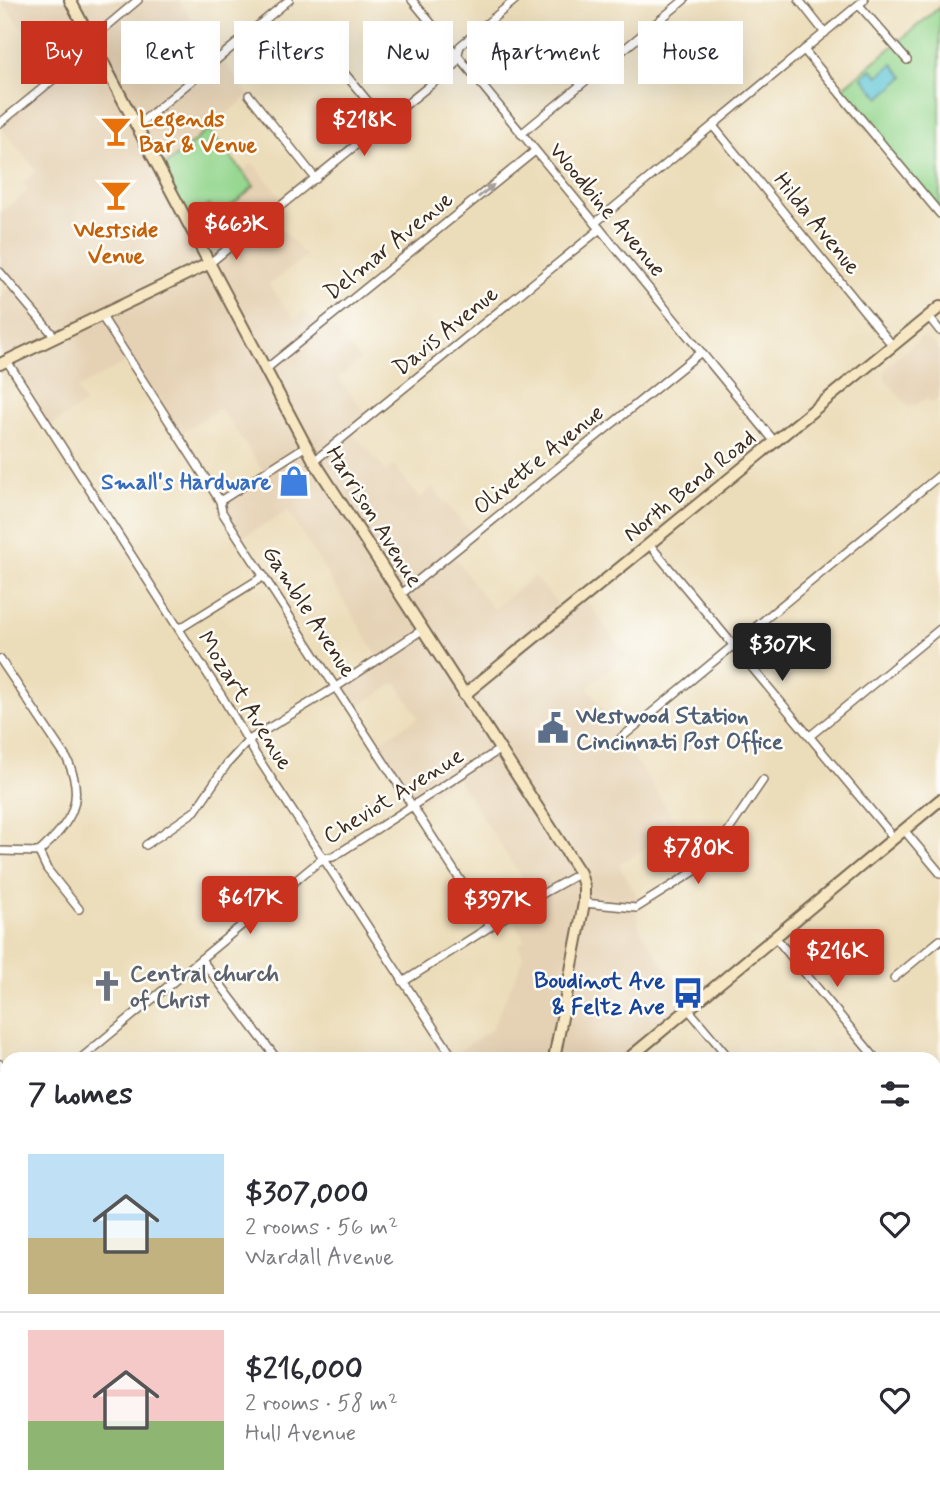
<!DOCTYPE html>
<meta charset="utf-8">
<style>
:root{--surface:#fff;--page:#f2f2f3;--text:#2b2b33;--muted:#7c7c81;--line:#e1e1e2;--accent:#c8321e}
body{margin:0;font-family:Mynerve,sans-serif;background:var(--page);color:var(--text);height:100vh;display:flex;flex-direction:column;font-size:26px;white-space:nowrap}
*{box-sizing:border-box;margin:0}
p{font-size:23px;color:var(--muted)}
.icon{flex:none;width:38px;height:38px;fill:none;stroke:currentColor;stroke-width:2;stroke-linecap:round;stroke-linejoin:round}
.map{position:relative;flex:1;overflow:hidden}
.details{position:absolute;left:0px;top:1052px;width:942px;height:450px;display:flex;flex-direction:column;background:var(--surface);border-radius:21px 21px 0 0;box-shadow:0 7px 28px #0002}
.details>*{flex:none}
.guide{position:absolute;left:21px;top:21px;width:900px;height:63px;display:flex;gap:14px}
.price{position:absolute;translate:-50% -60px;padding:0 16px;border-radius:7px;background:var(--accent);color:#fff;font-size:23px;line-height:46px;filter:drop-shadow(0 2px 4px #0008)}
.price::after{content:'';position:absolute;left:50%;top:42px;width:21px;height:16px;margin-left:-10px;background:inherit;clip-path:polygon(0 0,100% 0,50% 100%)}
.price.on{background:#222;color:#fff}
ul{padding:0;list-style:none}
li{display:flex;align-items:center;gap:21px;height:175px;padding:0 28px}
li+li{border-top:2px solid var(--line)}
li span{display:grid;place-items:center;flex:none;width:196px;height:140px;border-radius:0px;color:#555}
li>.icon{margin-inline-start:auto}
span .icon{width:84px;height:84px;fill:#fffc;stroke-width:1}
li b{font-size:30px}
h2{display:flex;justify-content:space-between;align-items:center;height:84px;padding:0 28px;font-size:30px}
.tag{padding:0 24px;border-radius:0px;background:var(--surface);box-shadow:0 7px 28px #0002;font-size:24px;line-height:63px}
.tag.on{background:var(--accent);color:#fff}
.map>svg:first-child{display:block}
</style>
<div class="map">
<svg width="940" height="1500" viewBox="0 0 940 1500">
<rect width="100%" height="100%" fill="#fdfcf7"/>
<filter id="ink" filterUnits="userSpaceOnUse"><feTurbulence type="fractalNoise" baseFrequency=".0143" numOctaves="2"/><feDisplacementMap in="SourceGraphic" scale="14" xChannelSelector="R" yChannelSelector="G"/><feConvolveMatrix kernelMatrix="1 2 1 2 8 2 1 2 1" color-interpolation-filters="sRGB"/></filter>
<filter id="wash" filterUnits="userSpaceOnUse"><feTurbulence type="fractalNoise" baseFrequency=".00686" numOctaves="4" result="noise"/><feDisplacementMap in="SourceGraphic" scale="28" xChannelSelector="R" yChannelSelector="G"/><feGaussianBlur stdDeviation="1.57" result="paint"/><feColorMatrix in="noise" values="0 0 0 0 0 0 0 0 0 0 0 0 0 0 0 0 0 1.4 0 .05"/><feComposite in="paint" operator="in"/></filter>
<g filter="url(#wash)">
<rect width="100%" height="100%" fill="#ecddba"/>
<g fill="#e5d1b4">
<path d="M0,0H178L249,95L161,169L189,221L209,204L219,216L253,186L242,171L253,163L286,203L270,216L306,256L269,285L295,319L305,311L319,325L327,320L360,360L338,378L369,417L352,432L386,471L394,465L420,499L432,487L474,536L452,554L493,609L534,576L565,613L584,597L626,655L588,687L680,828L619,864L642,905L636,908L640,930L692,1005L628,1059H453L451,1056L492,1029L524,957L518,945L525,940L510,915L535,898L457,779L414,806L374,745L419,717L396,683L351,710L336,687L379,658L288,511L240,539L220,501L264,472L220,408L177,435L129,360L77,389L85,404L49,427L7,361L0,364V296L13,287L0,272V213L29,190L22,183L36,171L0,126L58,75Z"/>
<path d="M922,337L934,344L940,351V397L932,403L927,398L909,408L885,379L886,367Z"/>
<path d="M437,1494L547,1495L540,1500H436Z"/>
</g>
<g fill="#92d58c" stroke="#668055" stroke-width="2">
<path d="M940,7V214L838,92Z"/>
<path d="M209,129L254,186L219,216L209,205L188,222L161,169Z"/>
</g>
<path fill="#5ac4d6" stroke="#4a777a" stroke-width="2" d="M893,64L904,77L880,98L862,77L872,69L878,76Z"/>
</g>
<g filter="url(#ink)">
<g fill="none" stroke-linecap="round" stroke-linejoin="round">
<defs>
<g id="street">
<path d="M412,0L775,442"/>
<path d="M799,0L825,33"/>
<path d="M859,5L907,60"/>
<path d="M317,40L385,122"/>
<path d="M804,50L940,214"/>
<path d="M249,95L316,179"/>
<path d="M0,123L82,56L100,32L138,0"/>
<path d="M138,125L289,0"/>
<path d="M713,126L893,346"/>
<path d="M521,134L684,0"/>
<path d="M595,223L864,0"/>
<path d="M210,263L455,65L460,46L515,0"/>
<path d="M0,272L55,337"/>
<path d="M101,315L220,501L222,512L490,926"/>
<path d="M929,317L940,331"/>
<path d="M7,361L223,698L256,755L454,1059"/>
<path d="M266,369L535,151"/>
<path d="M314,461L600,229"/>
<path d="M220,501L306,446"/>
<path d="M649,544L894,838"/>
<path d="M400,595L701,352"/>
<path d="M179,629L264,576"/>
<path d="M0,659L67,759C87,801 70,824 39,852"/>
<path d="M810,736L940,629"/>
<path d="M621,738L940,475"/>
<path d="M904,830L940,873"/>
<path d="M146,845L195,811L227,764L249,740L336,687L422,630"/>
<path d="M0,851L39,852"/>
<path d="M39,852L47,869L79,909"/>
<path d="M584,903L636,908L706,864L763,780"/>
<path d="M775,937L876,1059"/>
<path d="M201,959L277,1059"/>
<path d="M894,978L940,940"/>
<path d="M403,982L535,898L580,873"/>
<path d="M688,1009L730,1059"/>
<path d="M80,1059L323,858L333,857L499,750"/>
<path d="M0,1064L7,1073"/>
<path d="M0,1125L7,1119"/>
<path d="M934,1129L940,1136"/>
<path d="M934,1295L940,1291"/>
<path d="M0,1345L7,1339"/>
<path d="M934,1345L940,1351"/>
<path d="M349,1494L353,1500"/>
<path d="M557,1494L562,1500"/>
<path d="M813,1494L818,1500"/>
<path d="M300,1500L306,1494"/>
<path d="M683,1500L689,1494"/>
</g>
<g id="secondary">
<path d="M70,0L314,461L580,873L584,886V903L554,1059"/>
<path d="M0,364L210,263"/>
<path d="M464,695L940,307"/>
<path d="M628,1059L940,800"/>
<path d="M91,1500L98,1494"/>
<path d="M477,1500L478,1494"/>
</g>
</defs>
<use href="#street" stroke="#796955" stroke-width="10"/>
<use href="#secondary" stroke="#796955" stroke-width="14"/>
<use href="#street" stroke="#fff" stroke-width="7"/>
<use href="#secondary" stroke="#f7e8c3" stroke-width="10"/>
</g>
<defs><path id="oneway-solid" d="M-6-.8H1V-3.2L6.5 0L1 3.2V.8H-6Z" transform="scale(1.75)"/></defs>
<use fill="#a79f9a" href="#oneway-solid" transform="translate(486 191) rotate(-39)"/>
</g>
<defs>
<symbol id="bar-bare" viewBox="-9 -9 18 18"><path d="M-6-5H6L.8 .8V4.5H3.5V6h-7V4.5H-.8V.8Z" fill="#e8710a" stroke="#fdfcf7" stroke-width="2.5" paint-order="stroke"/></symbol>
<symbol id="shop-bare" viewBox="-9 -9 18 18"><path d="M-5-2.5h2.3a2.7 3.5 0 0 1 5.4 0H5L5.5 6h-11ZM-1.5-2.5h3a1.5 2.3 0 0 0-3 0Z" fill="#3f7fe0" stroke="#fdfcf7" stroke-width="2.5" paint-order="stroke"/></symbol>
<symbol id="civic-bare" viewBox="-9 -9 18 18"><path d="M-.6-6.5H3V-4.5H.6V-3L4-1V1h2V6H-6V1h2V-1L-.6-3ZM-1.2 2.5V6h2.4V2.5Z" fill="#5c6f8a" stroke="#fdfcf7" stroke-width="2.5" paint-order="stroke"/></symbol>
<symbol id="church-bare" viewBox="-9 -9 18 18"><path d="M-1.2-6h2.4v3.5h3.3v2.4h-3.3V6h-2.4V-.1h-3.3v-2.4h3.3Z" fill="#6b7280" stroke="#fdfcf7" stroke-width="2.5" paint-order="stroke"/></symbol>
<symbol id="bus-bare" viewBox="-9 -9 18 18"><path d="M-5-6H5V4H4V6H2V4H-2V6H-4V4H-5ZM-3.5-4V0h7V-4ZM-3.5 1.2v1.5H-2V1.2ZM2 1.2v1.5H3.5V1.2Z" fill="#1a4fb4" stroke="#fdfcf7" stroke-width="2.5" paint-order="stroke"/></symbol>
</defs>
<g fill-rule="evenodd">
<use href="#bar-bare" x="94" y="109" width="44" height="44"/>
<use href="#bar-bare" x="94" y="173" width="44" height="44"/>
<use href="#shop-bare" x="272" y="459" width="44" height="44"/>
<use href="#civic-bare" x="531" y="706" width="44" height="44"/>
<use href="#church-bare" x="85" y="964" width="44" height="44"/>
<use href="#bus-bare" x="666" y="971" width="44" height="44"/>
</g>
<g text-anchor="middle" stroke-width="5" stroke-linejoin="round" paint-order="stroke">
<g font-size="23" font-weight="bold" fill="#c56008" stroke="#fdfcf7" text-anchor="start">
<text x="139" y="126">Legends<tspan x="139" dy="26">Bar &amp; Venue</tspan></text>
<text x="116" y="237" text-anchor="middle">Westside<tspan x="116" dy="26">Venue</tspan></text>
</g>
<g font-size="23" fill="#3b2a1e" stroke="#fdfcf7">
<text transform="translate(608 209) rotate(50)" y="8">Woodbine Avenue</text>
<text transform="translate(818 223) rotate(51)" y="8">Hilda Avenue</text>
<text transform="translate(388 245) rotate(-39)" y="8">Delmar Avenue</text>
<text transform="translate(445 330) rotate(-39)" y="8">Davis Avenue</text>
<text transform="translate(538 459) rotate(-39)" y="8">Olivette Avenue</text>
<text transform="translate(689 485) rotate(-39)" y="8">North Bend Road</text>
<text transform="translate(375 516) rotate(58)" y="8">Harrison Avenue</text>
<text transform="translate(310 611) rotate(57)" y="8">Gamble Avenue</text>
<text transform="translate(246 700) rotate(58)" y="8">Mozart Avenue</text>
<text transform="translate(393 795) rotate(-32)" y="8">Cheviot Avenue</text>
</g>
<g font-size="23" font-weight="bold" fill="#366cbe" stroke="#fdfcf7" text-anchor="end">
<text x="271" y="489">Small's Hardware</text>
</g>
<g font-size="23" font-weight="bold" fill="#4e5e75" stroke="#fdfcf7" text-anchor="start">
<text x="576" y="723">Westwood Station<tspan x="576" dy="26">Cincinnati Post Office</tspan></text>
</g>
<g font-size="23" font-weight="bold" fill="#5b616d" stroke="#fdfcf7" text-anchor="start">
<text x="130" y="981">Central church<tspan x="130" dy="26">of Christ</tspan></text>
</g>
<g font-size="23" font-weight="bold" fill="#164399" stroke="#fdfcf7" text-anchor="end">
<text x="665" y="988">Boudinot Ave<tspan x="665" dy="26">&amp; Feltz Ave</tspan></text>
</g>
</g>
</svg>
<b class="price" style="left:364px;top:158px">$218K</b>
<b class="price" style="left:236px;top:262px">$663K</b>
<b class="price on" style="left:782px;top:683px">$307K</b>
<b class="price" style="left:698px;top:886px">$780K</b>
<b class="price" style="left:250px;top:936px">$617K</b>
<b class="price" style="left:497px;top:938px">$397K</b>
<b class="price" style="left:837px;top:989px">$216K</b>
<div class="guide">
<a class="tag on">Buy</a>
<a class="tag">Rent</a>
<a class="tag">Filters</a>
<a class="tag">New</a>
<a class="tag">Apartment</a>
<a class="tag">House</a>
</div>
<section class="details">
<h2>7 homes<svg class="icon" aria-label="filters" viewBox="0 0 24 24"><path d="M4 7h16M4 17h16"/><circle cx="9" cy="7" r="2"/><circle cx="15" cy="17" r="2"/></svg></h2>
<ul>
<li><span style="background:linear-gradient(#bfe0f5 60%,#c2b280 0)"><svg class="icon" aria-label="home" viewBox="0 0 24 24"><path d="M3 11l9-7 9 7M6 9v11h12V9"/></svg></span><div><b>$307,000</b><p>2 rooms · 56 m²</p><p>Wardall Avenue</p></div><svg class="icon" aria-label="heart" viewBox="0 0 24 24"><path d="M12 20l-8-8c-3-5 5-10 8-4 3-6 11-1 8 4z"/></svg></li>
<li><span style="background:linear-gradient(#f6c9c9 65%,#8fb573 0)"><svg class="icon" aria-label="home" viewBox="0 0 24 24"><path d="M3 11l9-7 9 7M6 9v11h12V9"/></svg></span><div><b>$216,000</b><p>2 rooms · 58 m²</p><p>Hull Avenue</p></div><svg class="icon" aria-label="heart" viewBox="0 0 24 24"><path d="M12 20l-8-8c-3-5 5-10 8-4 3-6 11-1 8 4z"/></svg></li>
</ul>
</section>
</div>
